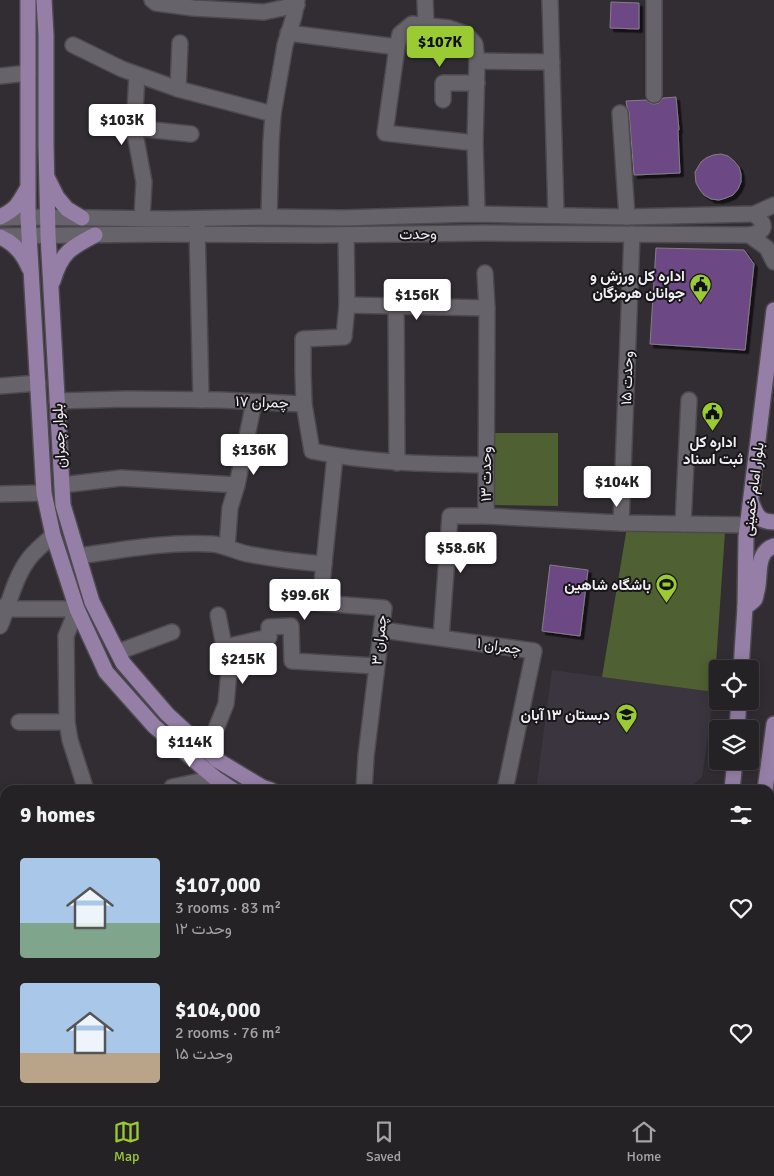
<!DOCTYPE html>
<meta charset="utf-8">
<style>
:root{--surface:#252226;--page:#2d2a2e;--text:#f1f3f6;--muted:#a3a4a7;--line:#423f43;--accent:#9bcb33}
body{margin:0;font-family:Signika,Vazirmatn,sans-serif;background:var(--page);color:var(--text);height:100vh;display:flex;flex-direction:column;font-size:19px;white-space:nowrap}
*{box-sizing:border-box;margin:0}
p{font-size:16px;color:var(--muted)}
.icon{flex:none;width:28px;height:28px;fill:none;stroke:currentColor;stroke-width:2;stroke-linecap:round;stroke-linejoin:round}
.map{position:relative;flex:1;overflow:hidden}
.sheet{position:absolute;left:0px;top:785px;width:775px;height:321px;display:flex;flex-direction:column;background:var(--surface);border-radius:15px 15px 0 0;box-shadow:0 2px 12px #0003,0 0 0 1px var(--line)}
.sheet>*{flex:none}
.controls{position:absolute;left:709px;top:660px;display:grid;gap:10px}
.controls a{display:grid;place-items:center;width:50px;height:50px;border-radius:5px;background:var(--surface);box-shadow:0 2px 12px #0003,0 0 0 1px var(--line);font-size:25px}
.price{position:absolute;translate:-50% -42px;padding:0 11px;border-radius:5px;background:#fff;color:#222;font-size:16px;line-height:32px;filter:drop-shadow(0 1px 2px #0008)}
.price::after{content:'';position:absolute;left:50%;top:30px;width:15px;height:11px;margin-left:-8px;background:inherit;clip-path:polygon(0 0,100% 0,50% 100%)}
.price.current{background:var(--accent);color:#111}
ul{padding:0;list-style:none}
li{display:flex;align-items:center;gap:15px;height:125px;padding:0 20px}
li span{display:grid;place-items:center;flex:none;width:140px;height:100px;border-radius:5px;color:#555}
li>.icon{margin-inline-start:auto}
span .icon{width:60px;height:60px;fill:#fffc;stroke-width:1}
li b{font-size:21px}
h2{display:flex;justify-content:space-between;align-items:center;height:60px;padding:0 20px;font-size:21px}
.menu{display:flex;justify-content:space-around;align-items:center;height:70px;border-top:1px solid var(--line);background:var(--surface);font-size:14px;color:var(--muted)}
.menu a{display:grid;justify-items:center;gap:2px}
.menu .current{color:var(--accent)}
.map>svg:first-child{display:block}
</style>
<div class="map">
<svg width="774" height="1106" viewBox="0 0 774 1106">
<defs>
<filter id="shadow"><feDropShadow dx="3.5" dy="3.5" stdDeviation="0" flood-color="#0009"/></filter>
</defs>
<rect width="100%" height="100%" fill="#312d33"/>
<path fill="#3b3540" d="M552,670L714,692L702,777L687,790H536Z"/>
<g fill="#4f6032">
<path d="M491,433H558V506L490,505Z"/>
<path d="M627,527L725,532L714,692L602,677Z"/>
</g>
<g fill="#6c4a85" stroke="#827e85" filter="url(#shadow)">
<path d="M611,2L639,3V29L610,28Z"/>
<path d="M676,97L679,130H678L680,173L634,175L629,112L627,107L626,101L646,100L650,103L654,104L659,103L663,98Z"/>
<path d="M721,154L728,156L734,161L739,167L741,174V182L738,189L733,195L726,198L719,200L711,199L704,195L700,190L696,183L695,172L701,162L706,158L713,155Z"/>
<path d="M656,248L744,250L754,264L745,350L650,344Z"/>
<path d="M550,565L588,570L580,636L542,631Z"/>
</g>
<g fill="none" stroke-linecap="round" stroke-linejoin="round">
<defs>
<g id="minor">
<path d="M152,0L156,3L193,8L264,12L297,5"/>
<path d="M425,0L426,25"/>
<path d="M550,0L556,215"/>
<path d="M654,0V95"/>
<path d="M288,33L397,47L400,34L412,24L449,28L466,34L475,44L477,61L475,143L477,214"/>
<path d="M73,45L122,69L178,89L273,114"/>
<path d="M397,47L385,133L475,143"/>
<path d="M477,61L552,62"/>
<path d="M137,75L134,128L144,182L142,218"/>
<path d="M0,76L28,73"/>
<path d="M178,89L180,43"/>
<path d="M443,100V83H477"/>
<path d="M620,113L627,217"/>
<path d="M134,128L191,134"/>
<path d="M269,217L271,142L273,114L285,45L294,16L297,0"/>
<path d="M0,218L28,217L166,219L269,217L344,218L470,214L627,217L754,214L774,205"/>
<path d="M197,224L201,400"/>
<path d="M749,235C767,232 767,224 754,214"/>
<path d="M0,236L156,234L318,235L483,233L749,235L767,248L774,262"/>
<path d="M485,273L487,308L486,516"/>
<path d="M347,305L487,308"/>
<path d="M396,306L397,463"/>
<path d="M0,386L38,383"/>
<path d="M57,401L127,399L220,400L304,404L312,451C369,463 428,464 486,465"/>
<path d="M304,404L303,372V339L344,337L347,305L346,235"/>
<path d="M335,456L320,603L384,608L366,756L364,790"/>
<path d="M62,485L121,478L237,485"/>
<path d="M0,494L44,493"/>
<path d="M621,523L632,234"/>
<path d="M683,524L689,400"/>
<path d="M227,547L230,508L237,485L254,402"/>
<path d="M79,556C121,550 169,541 212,544C225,545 236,552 248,554C273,559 299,562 324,564"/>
<path d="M0,607L7,609H77L66,636L67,722L70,740L86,790"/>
<path d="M0,626C9,605 14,579 28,560C34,551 45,543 53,535"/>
<path d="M382,630L534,651L505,790"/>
<path d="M441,637L450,516H486L621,523L748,525"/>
<path d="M225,647L269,637V627L291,626L292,661L376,666"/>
<path d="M118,652L172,632"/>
<path d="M19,722H67"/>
<path d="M207,751L226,704L229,671L218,615"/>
<path d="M172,787L215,778"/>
<path d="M770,806L774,807"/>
<path d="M0,851L5,853"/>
<path d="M0,957L5,956"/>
<path d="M770,975L774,974"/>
<path d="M0,1076L5,1075"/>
<path d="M169,1101L173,1106"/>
<path d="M341,1101V1106"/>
<path d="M125,1106L126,1101"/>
<path d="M421,1106L422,1101"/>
<path d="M487,1106L488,1101"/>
<path d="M683,1106V1101"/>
</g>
<g id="major">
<path d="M28,0V217L44,493L53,535L77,609L106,672L154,726L215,778L233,790"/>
<path d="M44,0L46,35V146L48,235L63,505L92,602L123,663L167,714L217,760L262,787L271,790"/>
<path d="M48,179L57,197L67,209L82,218"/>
<path d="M0,217C16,209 18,205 27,189"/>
<path d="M0,237C14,243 23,253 29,268"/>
<path d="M53,281C61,253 70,248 95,235"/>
<path d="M751,501C756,514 758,522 774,522"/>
<path d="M745,607C748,605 753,602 755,599C756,597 756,594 757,591C761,576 755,552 774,546"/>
<path d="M741,669L745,607L746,537L774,310"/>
<path d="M737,729L739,701"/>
<path d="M732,790L735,761"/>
<path d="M765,790L774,724"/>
<path d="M707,1106V1101"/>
<path d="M732,1106L733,1101"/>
</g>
</defs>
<use href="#minor" stroke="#4d494f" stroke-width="18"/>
<use href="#major" stroke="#4d494f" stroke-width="18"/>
<use href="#minor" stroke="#67636a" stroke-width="15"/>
<use href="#major" stroke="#957fa7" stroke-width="15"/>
</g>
<defs>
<symbol id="civic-pin" viewBox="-11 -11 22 30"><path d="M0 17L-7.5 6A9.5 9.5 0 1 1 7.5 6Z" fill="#9bcb33" stroke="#181619"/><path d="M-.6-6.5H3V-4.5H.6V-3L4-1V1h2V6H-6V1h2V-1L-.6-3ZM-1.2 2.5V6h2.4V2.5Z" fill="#111"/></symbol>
<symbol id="stadium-pin" viewBox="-11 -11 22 30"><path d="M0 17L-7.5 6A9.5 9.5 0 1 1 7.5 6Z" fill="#9bcb33" stroke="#181619"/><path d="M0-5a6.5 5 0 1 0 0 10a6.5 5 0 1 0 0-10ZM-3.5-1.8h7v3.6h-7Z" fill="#111"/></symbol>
<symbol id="school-pin" viewBox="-11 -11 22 30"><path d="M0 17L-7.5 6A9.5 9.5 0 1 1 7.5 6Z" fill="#9bcb33" stroke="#181619"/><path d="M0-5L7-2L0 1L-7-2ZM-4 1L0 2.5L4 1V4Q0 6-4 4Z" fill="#111"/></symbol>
</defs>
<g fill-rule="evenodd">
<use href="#civic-pin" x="688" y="272" width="25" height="34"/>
<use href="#civic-pin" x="700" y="400" width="25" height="34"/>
<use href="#stadium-pin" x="654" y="572" width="25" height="34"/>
<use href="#school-pin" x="614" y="702" width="25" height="34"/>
</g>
<g text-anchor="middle" stroke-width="4" stroke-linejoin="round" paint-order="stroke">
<g font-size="15" fill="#f1eff3" stroke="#181619">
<text transform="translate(418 234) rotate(-1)" y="5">وحدت</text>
<text transform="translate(627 378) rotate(-88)" y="5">وحدت ۱۵</text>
<text transform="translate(262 402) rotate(2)" y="5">چمران ۱۷</text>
<text transform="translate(59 436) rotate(-93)" y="5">بلوار چمران</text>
<text transform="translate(486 474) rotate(-90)" y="5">وحدت ۱۳</text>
<text transform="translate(753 489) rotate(-83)" y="5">بلوار امام خمینی</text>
<text transform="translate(379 640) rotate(-84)" y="5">چمران ۳</text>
<text transform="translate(499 646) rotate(8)" y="5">چمران ۱</text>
</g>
<g font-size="15" font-weight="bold" fill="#f1eff3" stroke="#181619" text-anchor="end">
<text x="685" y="281">اداره کل ورزش و<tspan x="685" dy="17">جوانان هرمزگان</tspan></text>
<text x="713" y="447" text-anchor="middle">اداره کل<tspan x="713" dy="17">ثبت اسناد</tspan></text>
<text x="651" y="590">باشگاه شاهین</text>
<text x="610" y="720">دبستان ۱۳ آبان</text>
</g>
</g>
</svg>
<div class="controls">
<a><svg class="icon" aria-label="locate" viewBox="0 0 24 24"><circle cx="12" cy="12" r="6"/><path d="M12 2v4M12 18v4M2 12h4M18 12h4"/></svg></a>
<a><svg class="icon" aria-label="layers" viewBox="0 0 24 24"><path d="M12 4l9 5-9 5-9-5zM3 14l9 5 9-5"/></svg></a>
</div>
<b class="price current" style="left:440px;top:68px">$107K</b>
<b class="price" style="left:122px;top:146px">$103K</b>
<b class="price" style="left:417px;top:321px">$156K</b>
<b class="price" style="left:254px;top:476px">$136K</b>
<b class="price" style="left:617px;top:508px">$104K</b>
<b class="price" style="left:461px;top:574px">$58.6K</b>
<b class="price" style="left:305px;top:621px">$99.6K</b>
<b class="price" style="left:243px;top:685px">$215K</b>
<b class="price" style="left:190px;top:768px">$114K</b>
<section class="sheet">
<h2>9 homes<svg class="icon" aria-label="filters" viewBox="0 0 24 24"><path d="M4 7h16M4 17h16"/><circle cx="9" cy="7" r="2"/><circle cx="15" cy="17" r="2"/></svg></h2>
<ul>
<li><span style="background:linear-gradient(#a9c7e8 65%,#7fa58c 0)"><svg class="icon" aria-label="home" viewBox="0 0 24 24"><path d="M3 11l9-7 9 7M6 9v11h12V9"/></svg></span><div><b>$107,000</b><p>3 rooms · 83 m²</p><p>وحدت ۱۲</p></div><svg class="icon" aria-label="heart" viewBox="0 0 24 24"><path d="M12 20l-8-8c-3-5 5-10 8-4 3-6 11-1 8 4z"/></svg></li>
<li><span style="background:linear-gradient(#a9c7e8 70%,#b9a48a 0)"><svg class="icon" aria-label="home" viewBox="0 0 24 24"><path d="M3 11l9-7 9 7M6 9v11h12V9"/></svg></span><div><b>$104,000</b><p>2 rooms · 76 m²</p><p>وحدت ۱۵</p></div><svg class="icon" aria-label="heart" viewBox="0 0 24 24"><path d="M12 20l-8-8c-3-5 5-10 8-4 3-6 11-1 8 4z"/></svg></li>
</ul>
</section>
</div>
<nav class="menu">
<a class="current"><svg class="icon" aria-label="map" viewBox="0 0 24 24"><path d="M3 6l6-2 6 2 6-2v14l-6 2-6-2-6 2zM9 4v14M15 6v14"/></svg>Map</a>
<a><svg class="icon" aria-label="saved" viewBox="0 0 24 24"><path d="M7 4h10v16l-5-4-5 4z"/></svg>Saved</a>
<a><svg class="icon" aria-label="home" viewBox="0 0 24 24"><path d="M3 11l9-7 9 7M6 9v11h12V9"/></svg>Home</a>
</nav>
